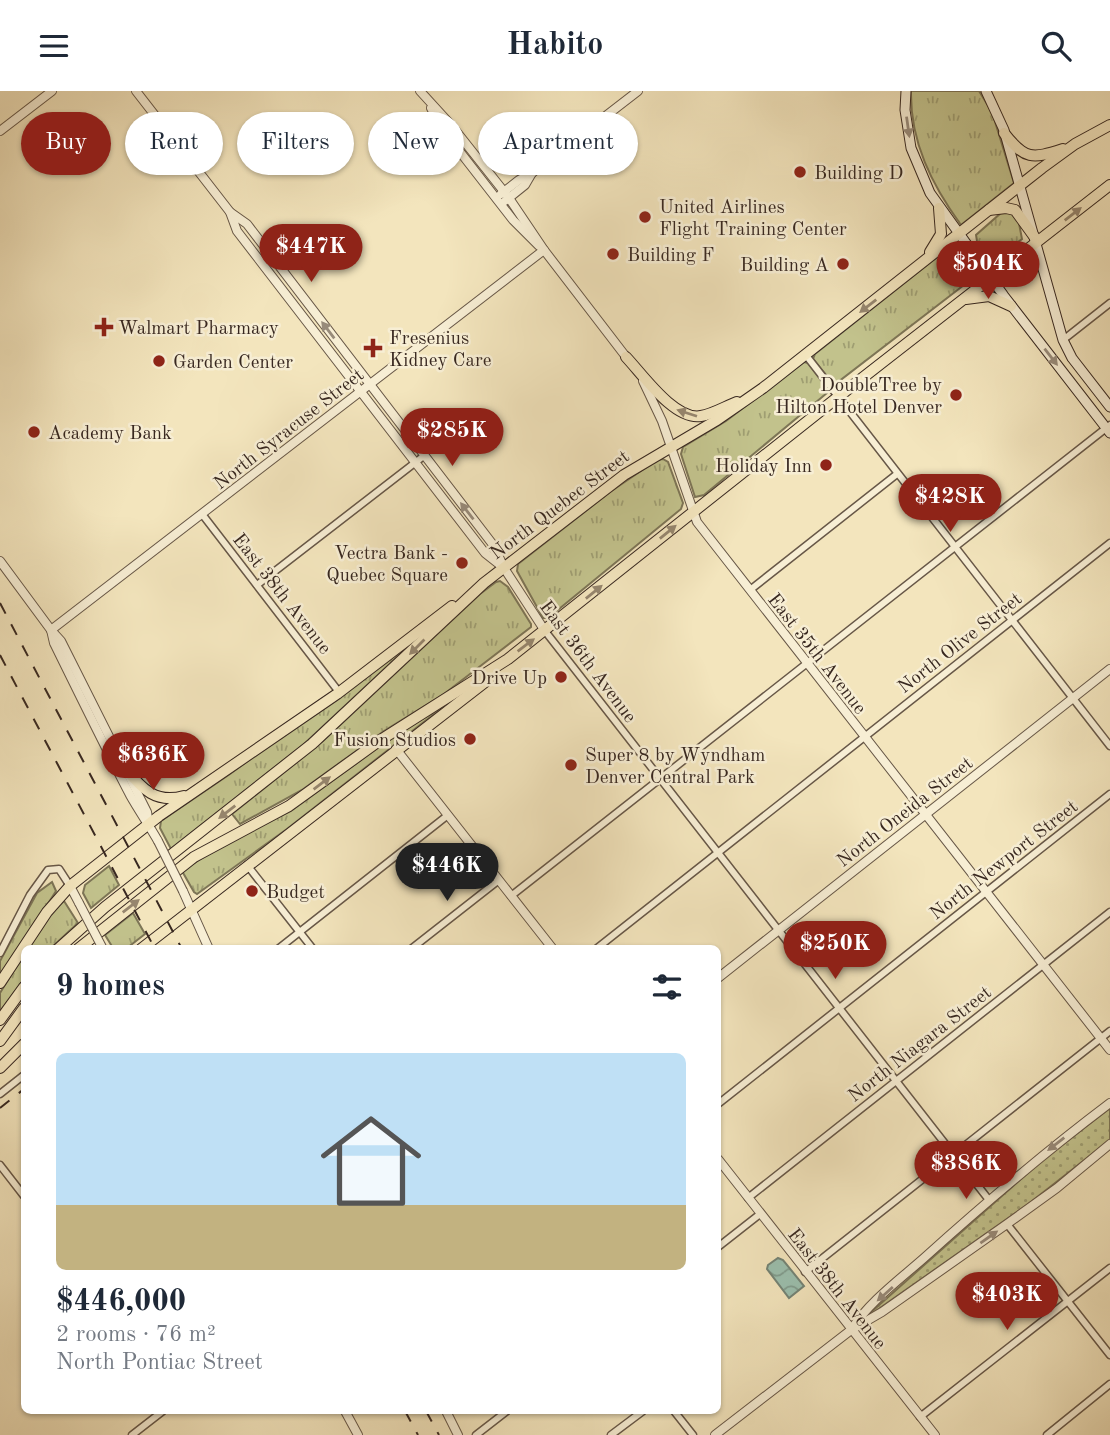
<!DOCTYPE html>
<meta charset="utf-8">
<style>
:root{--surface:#fff;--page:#f2f2f3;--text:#1f2937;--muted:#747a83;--accent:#8f2418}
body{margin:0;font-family:"Old Standard TT",serif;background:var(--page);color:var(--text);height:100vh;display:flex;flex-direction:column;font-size:26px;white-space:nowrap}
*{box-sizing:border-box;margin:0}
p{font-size:23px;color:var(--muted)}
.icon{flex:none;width:38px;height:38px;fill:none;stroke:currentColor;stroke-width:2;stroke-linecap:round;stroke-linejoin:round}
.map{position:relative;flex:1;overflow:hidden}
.drawer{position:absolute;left:21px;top:854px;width:700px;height:469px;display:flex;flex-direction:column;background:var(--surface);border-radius:10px;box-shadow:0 2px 5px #0004}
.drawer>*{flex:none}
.guide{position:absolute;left:21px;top:21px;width:700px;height:63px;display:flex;gap:14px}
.price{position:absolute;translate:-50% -60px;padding:0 16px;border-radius:24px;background:var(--accent);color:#fff;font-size:23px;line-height:46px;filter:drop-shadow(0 2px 4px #0008)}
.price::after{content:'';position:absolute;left:50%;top:42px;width:21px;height:16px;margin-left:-10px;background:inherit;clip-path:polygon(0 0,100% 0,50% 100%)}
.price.current{background:#222;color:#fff}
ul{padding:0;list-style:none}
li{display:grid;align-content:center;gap:14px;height:371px;padding:0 35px}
li span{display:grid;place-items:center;height:217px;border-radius:10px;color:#555}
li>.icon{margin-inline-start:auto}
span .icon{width:126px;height:126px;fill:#fffc;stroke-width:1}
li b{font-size:30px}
h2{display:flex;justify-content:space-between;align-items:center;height:84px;padding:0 35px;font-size:30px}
.chip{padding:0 24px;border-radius:32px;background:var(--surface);box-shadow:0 2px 5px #0004;font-size:24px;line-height:63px}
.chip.current{background:var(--accent);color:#fff}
header{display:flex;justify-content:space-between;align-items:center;height:91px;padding:0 35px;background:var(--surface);font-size:32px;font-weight:700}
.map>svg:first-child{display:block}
</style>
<header><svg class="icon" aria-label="menu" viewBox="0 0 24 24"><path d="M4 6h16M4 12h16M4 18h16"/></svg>Habito<svg class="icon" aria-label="search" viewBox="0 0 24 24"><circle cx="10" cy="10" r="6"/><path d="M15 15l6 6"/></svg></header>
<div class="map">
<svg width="1110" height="1344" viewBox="0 0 1110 1344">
<defs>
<pattern id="grass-tufts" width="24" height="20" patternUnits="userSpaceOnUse" patternTransform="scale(1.75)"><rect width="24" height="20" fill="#c2c28c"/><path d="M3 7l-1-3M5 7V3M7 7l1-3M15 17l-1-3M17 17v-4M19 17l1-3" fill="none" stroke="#9f9e72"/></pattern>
<pattern id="park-dots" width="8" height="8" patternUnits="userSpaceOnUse" patternTransform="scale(1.75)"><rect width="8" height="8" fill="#c2c28c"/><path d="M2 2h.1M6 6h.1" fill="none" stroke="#9f9e72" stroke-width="1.8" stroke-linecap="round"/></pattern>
<pattern id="water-waves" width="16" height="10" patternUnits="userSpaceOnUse" patternTransform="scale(1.75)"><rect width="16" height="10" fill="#9bbfae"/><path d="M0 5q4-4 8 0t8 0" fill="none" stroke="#7f9b8d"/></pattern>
</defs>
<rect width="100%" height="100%" fill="#f3e5bd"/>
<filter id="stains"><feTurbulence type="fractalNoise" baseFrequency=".00286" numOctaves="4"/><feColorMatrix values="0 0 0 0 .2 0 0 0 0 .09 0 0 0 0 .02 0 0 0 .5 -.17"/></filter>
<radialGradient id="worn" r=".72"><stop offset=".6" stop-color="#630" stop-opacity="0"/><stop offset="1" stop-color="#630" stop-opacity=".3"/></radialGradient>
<g fill="url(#grass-tufts)" stroke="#7d7556" stroke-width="2">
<path d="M911,0H979L992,21L1014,92L961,134C932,94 910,51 911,0Z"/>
<path d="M1007,120L1018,127L1022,148L993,170L977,150L976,144L1001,122Z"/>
<path d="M956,151L978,179L977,184L834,294L813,268L815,263Z"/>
<path d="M804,271L808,272L828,298L827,302L704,404L695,406L681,363L683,356L726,330Z"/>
<path d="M663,368L668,371L683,412L681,418L548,527H543L517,480L518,473L610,401L657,369Z"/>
<path d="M500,490L508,496L531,533V536L444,603L384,640L302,699L240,733L232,723L323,650L480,503L496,491Z"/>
<path d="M425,540L303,654L171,758L160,737L161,730L230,683Z"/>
<path d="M443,616L287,738L197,803L194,801L182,780L224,753L291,720L395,644Z"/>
<path d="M109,775L119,794L91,817L83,802L85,794Z"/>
<path d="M52,791L56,800L0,888V870L37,802Z"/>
<path d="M64,810L78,832L51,857L28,858L55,817Z"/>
<path d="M133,822L145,843L127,857H113L105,844Z"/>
<path d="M24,863V888L0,921V902Z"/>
</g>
<path fill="url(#park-dots)" stroke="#7d7556" stroke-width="2" d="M1110,1017V1049L1027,1114L860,1231L1040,1071Z"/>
<path fill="url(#water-waves)" stroke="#738375" stroke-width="2" d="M778,1167L783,1169L804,1195L789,1207L767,1178L768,1174Z"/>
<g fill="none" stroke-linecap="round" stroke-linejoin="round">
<defs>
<g id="minor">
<path d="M1063,249L1110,212"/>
<path d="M805,263L1110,655"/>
<path d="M202,423L339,601"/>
<path d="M257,494L425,364"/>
<path d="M750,499L897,383"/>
<path d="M545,540L989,1109"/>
<path d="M247,774L313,858"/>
<path d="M511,805L1110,334"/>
<path d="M278,858L448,724"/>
<path d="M411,858L499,789"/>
<path d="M596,858L1110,452"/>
<path d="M0,862L30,804L48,779L59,778L70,795"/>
<path d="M0,1003L24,984"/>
<path d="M718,1013L1110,703"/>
<path d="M0,1074L24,1105"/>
<path d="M748,1107L1110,821"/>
<path d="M1007,1133L1110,1264"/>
<path d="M718,1156L760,1123"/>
<path d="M805,1181L1110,940"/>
<path d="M674,1320L693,1344"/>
<path d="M920,1326L1110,1177"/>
<path d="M132,1344L163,1320"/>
<path d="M476,1344L507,1320"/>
<path d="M611,1344L643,1320"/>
<path d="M1047,1344L1110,1293"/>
</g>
<g id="tertiary">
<path d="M136,0L230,121L237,140L485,462L504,477"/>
<path d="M420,0L452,35L509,107L544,159L630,271"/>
<path d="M431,17L443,39L513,129L539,155"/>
<path d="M0,40L52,0"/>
<path d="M501,103L519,89L532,82L638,0"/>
<path d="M505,110L525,94L532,82"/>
<path d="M230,121L247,133L494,455L504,477L545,540"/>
<path d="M643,290L662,330L697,431L1110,959"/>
<path d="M0,470L51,539L61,550L147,721L149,733"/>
<path d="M51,539L544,159"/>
<path d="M51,539L54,552C79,603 104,654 130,704C139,720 149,734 158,750"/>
<path d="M396,658L553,858"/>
<path d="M70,795L79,812"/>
<path d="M183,800L209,858"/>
<path d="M718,887L1110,578"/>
<path d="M718,1068L935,1344"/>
<path d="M851,1239C869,1211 899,1189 924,1167C984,1113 1045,1061 1110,1012"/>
<path d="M345,1320L358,1344"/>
<path d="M446,1320L458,1344"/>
<path d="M715,1344L851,1239L882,1221L1007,1133L1057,1097L1110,1053"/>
</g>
<g id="secondary">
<path d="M906,0L905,19L911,57L930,102L1004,205L1110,342"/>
<path d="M986,0L1004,39L1063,249L1072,267L1110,316"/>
</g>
<g id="primary">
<path d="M1004,42C1025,69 1032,68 1063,58"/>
<path d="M989,119L1006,117L1015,119L1036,148"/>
<path d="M930,161L941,143L939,117"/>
<path d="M966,208L989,205L1011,215"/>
<path d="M626,266C643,284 675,330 701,325C713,323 726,315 737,311"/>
<path d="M126,678C142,698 156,713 184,705"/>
<path d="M58,858L105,816L312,653L484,492L624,384L717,329L763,297L1042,77L1075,53L1110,34"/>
<path d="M78,858L194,766L289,715L379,650L508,568L838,306L1110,94"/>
<path d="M141,858L489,588"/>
<path d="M0,892L47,821L70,795L159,725L337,603L452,515"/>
<path d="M0,929L24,896"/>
<path d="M0,950L24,917"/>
<path d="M0,977L24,953"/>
</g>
</defs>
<use href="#minor" stroke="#675747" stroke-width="9"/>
<use href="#tertiary" stroke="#675747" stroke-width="10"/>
<use href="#secondary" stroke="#382820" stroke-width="11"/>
<use href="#primary" stroke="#382820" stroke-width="12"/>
<use href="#minor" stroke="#f7eed4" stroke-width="6"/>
<use href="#tertiary" stroke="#f7eed4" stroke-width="8"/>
<use href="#secondary" stroke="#f7eed4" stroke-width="9"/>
<use href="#primary" stroke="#f3e5bd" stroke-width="10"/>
<g stroke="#382820" stroke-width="2" stroke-dasharray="12 12" stroke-linecap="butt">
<path d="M0,512L182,858"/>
<path d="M0,564L155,858"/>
<path d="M0,1017L24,998"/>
<path d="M405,1320L418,1344"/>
<path d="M426,1320L439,1344"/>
</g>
<defs>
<g id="tertiary-bridge">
<path d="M158,750L183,800"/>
<path d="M79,812L103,858"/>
</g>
</defs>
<use href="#tertiary-bridge" stroke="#675747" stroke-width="10" stroke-linecap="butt"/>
<use href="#tertiary-bridge" stroke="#f7eed4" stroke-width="8"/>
</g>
<defs><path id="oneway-solid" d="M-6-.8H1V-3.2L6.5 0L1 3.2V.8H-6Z" transform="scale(1.75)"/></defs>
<g fill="#988b7a">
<use href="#oneway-solid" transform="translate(908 36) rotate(82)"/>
<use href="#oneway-solid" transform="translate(328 239) rotate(-127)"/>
<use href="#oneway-solid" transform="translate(1051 266) rotate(52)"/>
<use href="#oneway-solid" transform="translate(467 420) rotate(-128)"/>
<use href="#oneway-solid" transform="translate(1056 1053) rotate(142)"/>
<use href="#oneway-solid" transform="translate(989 1146) rotate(-35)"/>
<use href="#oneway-solid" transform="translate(885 1203) rotate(138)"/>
</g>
<g fill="#96866e">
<use href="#oneway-solid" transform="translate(1073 123) rotate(-38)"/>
<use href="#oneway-solid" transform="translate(868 215) rotate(142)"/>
<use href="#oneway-solid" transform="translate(687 322) rotate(-162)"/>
<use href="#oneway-solid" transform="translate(668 441) rotate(-39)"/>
<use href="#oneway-solid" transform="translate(594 501) rotate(-39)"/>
<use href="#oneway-solid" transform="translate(526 554) rotate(-37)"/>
<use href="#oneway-solid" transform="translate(417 556) rotate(135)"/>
<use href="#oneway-solid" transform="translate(322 692) rotate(-37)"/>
<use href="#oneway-solid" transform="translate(227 721) rotate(142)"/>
<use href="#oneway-solid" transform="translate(131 815) rotate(-38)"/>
</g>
<g fill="#8f2418" stroke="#f7eed4" stroke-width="2.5">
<circle cx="800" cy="81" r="7"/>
<circle cx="645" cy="126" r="7"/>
<circle cx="613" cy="163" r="7"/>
<circle cx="843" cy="173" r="7"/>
<path d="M100.5 225.5h7v7h7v7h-7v7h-7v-7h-7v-7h7z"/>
<path d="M369.5 246.5h7v7h7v7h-7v7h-7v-7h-7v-7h7z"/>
<circle cx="159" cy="270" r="7"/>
<circle cx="956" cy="304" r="7"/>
<circle cx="34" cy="341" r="7"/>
<circle cx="826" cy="374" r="7"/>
<circle cx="462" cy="472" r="7"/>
<circle cx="561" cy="586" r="7"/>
<circle cx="470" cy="648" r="7"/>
<circle cx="571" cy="674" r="7"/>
<circle cx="252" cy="800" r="7"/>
</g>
<g text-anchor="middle" stroke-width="5" stroke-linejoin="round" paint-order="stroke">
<g font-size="19" fill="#382820" stroke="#f7eed4" text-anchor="start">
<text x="814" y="88">Building D</text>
<text x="659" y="122">United Airlines<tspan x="659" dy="22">Flight Training Center</tspan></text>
<text x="627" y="170">Building F</text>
<text x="829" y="180" text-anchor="end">Building A</text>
<text x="118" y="243">Walmart Pharmacy</text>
<text x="389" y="253">Fresenius<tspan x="389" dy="22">Kidney Care</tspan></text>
<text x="173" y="277">Garden Center</text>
<text x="942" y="300" text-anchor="end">DoubleTree by<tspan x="942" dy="22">Hilton Hotel Denver</tspan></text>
<text x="48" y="348">Academy Bank</text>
<text x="812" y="381" text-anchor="end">Holiday Inn</text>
<text x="448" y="468" text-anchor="end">Vectra Bank -<tspan x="448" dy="22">Quebec Square</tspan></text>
<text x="547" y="593" text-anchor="end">Drive Up</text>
<text x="456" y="655" text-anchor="end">Fusion Studios</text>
<text x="585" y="670">Super 8 by Wyndham<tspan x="585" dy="22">Denver Central Park</tspan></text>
<text x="266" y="807">Budget</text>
</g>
<g font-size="19" fill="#382820" stroke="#f7eed4">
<text transform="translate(288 337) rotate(-38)" y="7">North Syracuse Street</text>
<text transform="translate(559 413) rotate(-37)" y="7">North Quebec Street</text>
<text transform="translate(283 502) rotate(52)" y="7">East 38th Avenue</text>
<text transform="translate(959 551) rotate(-38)" y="7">North Olive Street</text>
<text transform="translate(818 562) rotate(52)" y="7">East 35th Avenue</text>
<text transform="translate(589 570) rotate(53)" y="7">East 36th Avenue</text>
<text transform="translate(904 720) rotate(-38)" y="7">North Oneida Street</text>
<text transform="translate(1003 768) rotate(-38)" y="7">North Newport Street</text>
<text transform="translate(919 952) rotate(-38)" y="7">North Niagara Street</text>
<text transform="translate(838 1197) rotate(52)" y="7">East 38th Avenue</text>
</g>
</g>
<rect width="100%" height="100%" filter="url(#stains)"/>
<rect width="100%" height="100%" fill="url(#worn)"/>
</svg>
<b class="price" style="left:311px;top:193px">$447K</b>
<b class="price" style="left:988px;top:210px">$504K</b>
<b class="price" style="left:452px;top:377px">$285K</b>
<b class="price" style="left:950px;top:443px">$428K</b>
<b class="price" style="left:153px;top:701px">$636K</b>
<b class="price current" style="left:447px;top:812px">$446K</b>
<b class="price" style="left:835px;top:890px">$250K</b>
<b class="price" style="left:966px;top:1110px">$386K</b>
<b class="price" style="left:1007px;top:1241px">$403K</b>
<div class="guide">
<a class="chip current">Buy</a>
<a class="chip">Rent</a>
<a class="chip">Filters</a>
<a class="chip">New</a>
<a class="chip">Apartment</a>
</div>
<section class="drawer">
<h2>9 homes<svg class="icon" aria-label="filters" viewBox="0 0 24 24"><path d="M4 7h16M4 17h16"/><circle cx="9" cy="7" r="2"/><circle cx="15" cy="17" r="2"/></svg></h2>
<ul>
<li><span style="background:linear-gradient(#bfe0f5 70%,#c2b280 0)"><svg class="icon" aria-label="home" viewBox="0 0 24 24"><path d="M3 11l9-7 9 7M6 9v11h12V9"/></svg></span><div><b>$446,000</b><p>2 rooms · 76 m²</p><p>North Pontiac Street</p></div></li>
</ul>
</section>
</div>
